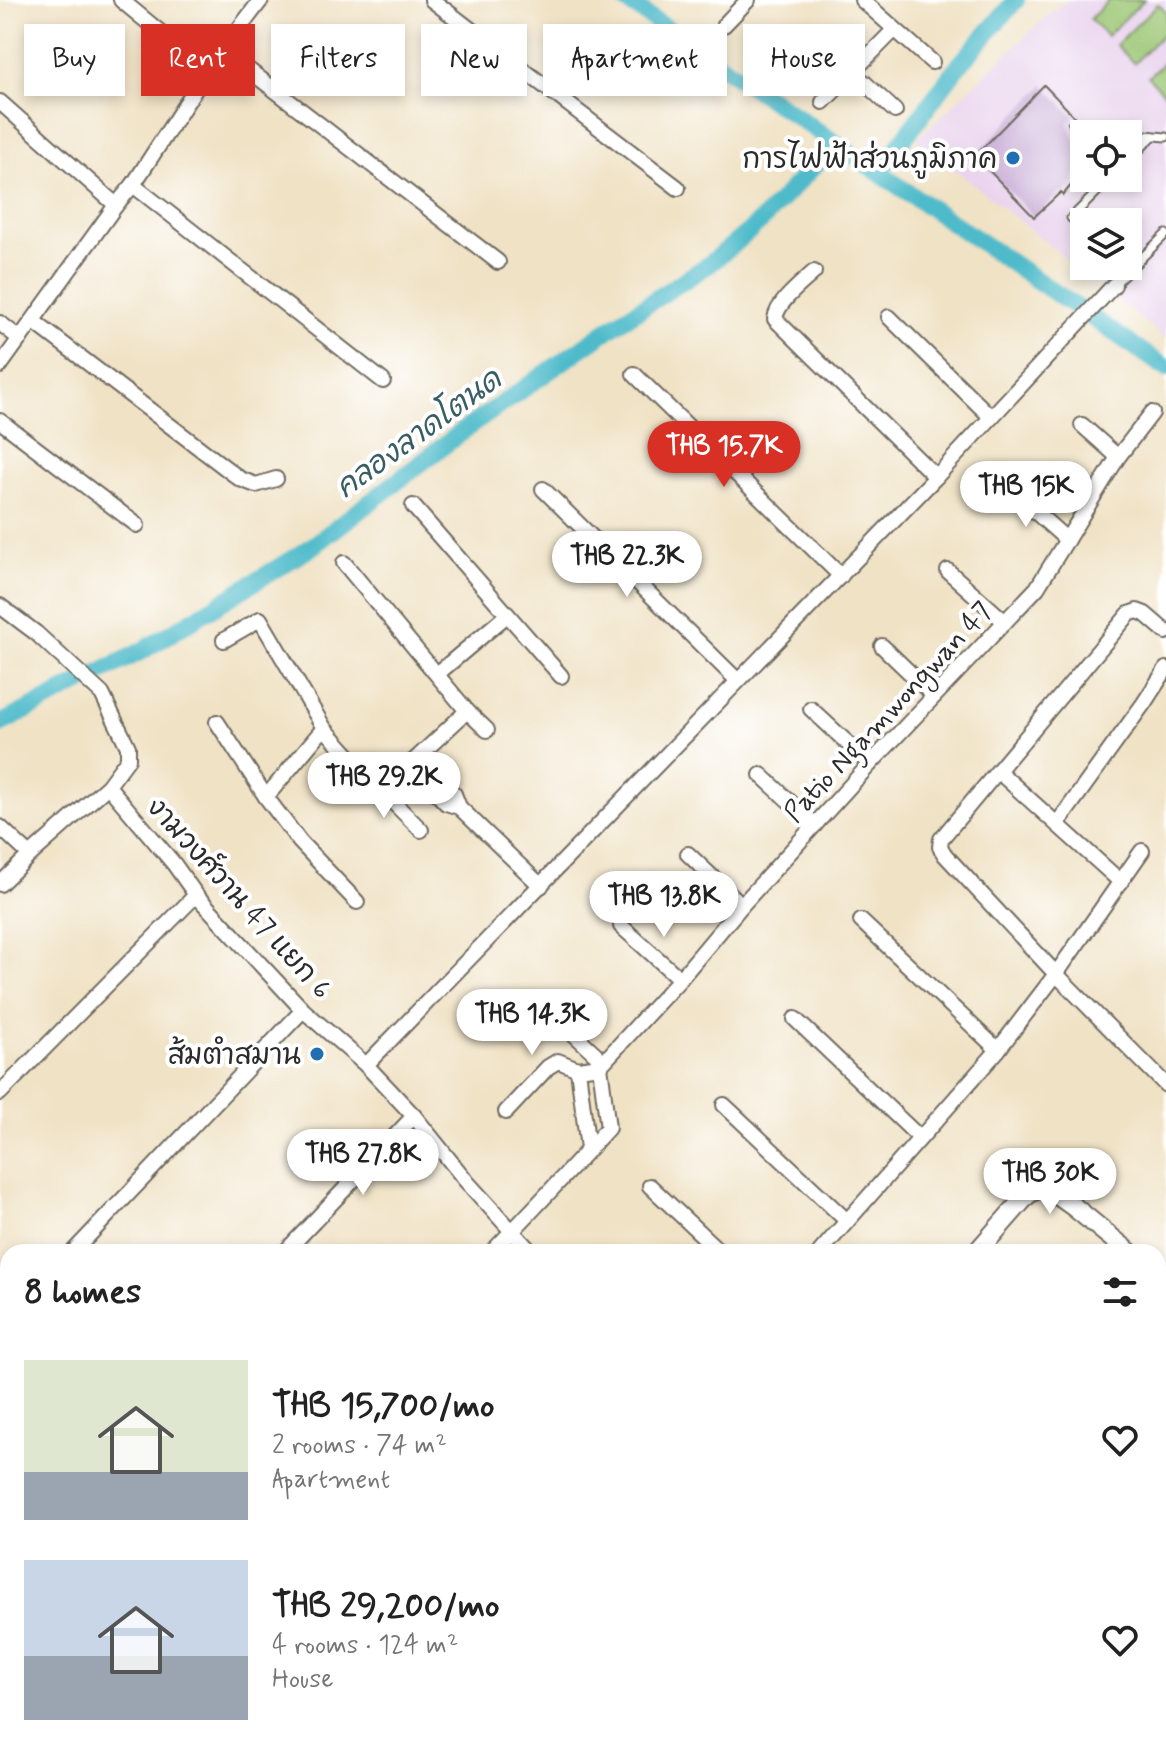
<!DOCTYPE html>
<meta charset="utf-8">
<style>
:root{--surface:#fff;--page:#f2f2f2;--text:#222;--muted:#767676;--accent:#d93025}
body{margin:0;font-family:Mynerve,"Playpen Sans Thai",sans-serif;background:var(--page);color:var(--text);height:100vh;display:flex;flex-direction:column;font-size:30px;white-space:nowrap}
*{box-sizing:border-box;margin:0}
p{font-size:26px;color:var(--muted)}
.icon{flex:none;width:44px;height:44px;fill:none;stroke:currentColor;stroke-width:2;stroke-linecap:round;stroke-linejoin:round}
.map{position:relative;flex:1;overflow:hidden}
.panel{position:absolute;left:0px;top:1244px;width:1166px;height:514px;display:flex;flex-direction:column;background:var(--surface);border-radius:24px 24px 0 0;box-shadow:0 4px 12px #0003}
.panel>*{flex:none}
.top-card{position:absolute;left:24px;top:24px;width:1118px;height:72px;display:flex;gap:16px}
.tools{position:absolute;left:1070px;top:120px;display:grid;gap:16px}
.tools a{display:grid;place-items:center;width:72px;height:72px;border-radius:0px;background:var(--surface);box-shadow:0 4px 12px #0003;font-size:40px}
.price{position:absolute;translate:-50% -68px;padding:0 18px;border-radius:28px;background:#fff;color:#222;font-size:26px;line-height:52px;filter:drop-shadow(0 2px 4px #0008)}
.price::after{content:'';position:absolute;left:50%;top:48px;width:24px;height:18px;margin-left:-12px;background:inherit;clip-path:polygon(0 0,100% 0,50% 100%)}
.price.active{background:var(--accent);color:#fff}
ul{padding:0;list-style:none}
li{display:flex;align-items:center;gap:24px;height:200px;padding:0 24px}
li span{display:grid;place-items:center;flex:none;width:224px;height:160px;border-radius:0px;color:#555}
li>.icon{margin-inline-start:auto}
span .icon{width:96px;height:96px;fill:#fffc;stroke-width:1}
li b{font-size:34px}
h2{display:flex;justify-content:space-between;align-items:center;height:96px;padding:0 24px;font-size:34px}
.chip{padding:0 28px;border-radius:0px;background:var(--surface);box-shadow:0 4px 12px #0003;font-size:28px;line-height:72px}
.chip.active{background:var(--accent);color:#fff}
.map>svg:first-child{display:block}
</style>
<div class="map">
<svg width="1166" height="1757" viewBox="0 0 1166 1757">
<rect width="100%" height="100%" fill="#fff"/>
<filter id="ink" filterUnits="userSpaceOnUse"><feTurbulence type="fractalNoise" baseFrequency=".0125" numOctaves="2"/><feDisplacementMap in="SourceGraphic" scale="16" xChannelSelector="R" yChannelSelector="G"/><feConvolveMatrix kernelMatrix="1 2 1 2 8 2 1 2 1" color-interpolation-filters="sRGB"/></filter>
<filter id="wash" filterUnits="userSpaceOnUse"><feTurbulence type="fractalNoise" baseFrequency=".006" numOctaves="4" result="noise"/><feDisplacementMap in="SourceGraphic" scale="32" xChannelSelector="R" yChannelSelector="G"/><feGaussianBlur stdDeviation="1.8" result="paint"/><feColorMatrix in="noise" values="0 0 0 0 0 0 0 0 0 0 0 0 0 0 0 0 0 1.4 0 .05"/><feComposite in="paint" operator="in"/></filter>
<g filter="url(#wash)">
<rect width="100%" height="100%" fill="#f0e2c5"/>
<g fill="#e9d2ed" fill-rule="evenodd">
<path d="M1068,0H1166V339L917,139L1050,13ZM1084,134H1128V178H1084ZM1084,222H1128V266H1084Z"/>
<path d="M1083,1750H1118L1129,1757H1078Z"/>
</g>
<g fill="#9bc673" stroke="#63784f" stroke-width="2">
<path d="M1109,0H1144L1107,36L1090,19Z"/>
<path d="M1158,4L1166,12V31L1134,63L1116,45Z"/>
<path d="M1166,60V95L1148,77Z"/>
</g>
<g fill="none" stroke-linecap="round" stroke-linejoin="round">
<g stroke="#4fbbca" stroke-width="18">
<path d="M625,0L1166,368"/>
<path d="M879,172L955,70L1016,0"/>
<path d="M0,724L142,651L310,548L463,431L612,327L711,263L760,222L836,143"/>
</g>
</g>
<g id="blocks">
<path fill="#c5a7d4" d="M1044,85L1074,116L1068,123L1078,146L1079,164L1073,183L1063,195L1061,192L1034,217L975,156Z"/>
</g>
</g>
<g filter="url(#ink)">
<use href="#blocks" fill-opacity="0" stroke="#706b61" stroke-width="2"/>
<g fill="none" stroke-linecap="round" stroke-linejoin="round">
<defs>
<g id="service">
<path d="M1091,133L1134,134L1166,137"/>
<path d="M1128,161L1153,136"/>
<path d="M1071,218L1111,178"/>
<path d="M1114,285L1166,234"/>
<path d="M338,1750L344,1757"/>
<path d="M451,1750L459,1757"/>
</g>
<g id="minor">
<path d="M121,0L207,71"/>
<path d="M432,0L678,188"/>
<path d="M862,0L932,62"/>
<path d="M724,25L748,0"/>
<path d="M224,51L498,262"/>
<path d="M853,72L895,111"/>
<path d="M0,102L116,205"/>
<path d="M823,102L894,30"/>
<path d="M133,185L383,381"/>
<path d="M814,272C802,283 777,302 775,319L936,477"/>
<path d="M889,317L991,417"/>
<path d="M33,321L240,479L256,485L276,479"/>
<path d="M0,323L20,339"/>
<path d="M0,366L116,205L133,185L207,71L261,0"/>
<path d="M634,374L841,576"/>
<path d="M0,421L137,525"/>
<path d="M1082,425L1118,457"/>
<path d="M543,489L738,681"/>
<path d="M1011,490L1067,540"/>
<path d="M413,506L561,676"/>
<path d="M948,571L1005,622"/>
<path d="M0,606L36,633L102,694L128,747V759L108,786L30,855L0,884"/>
<path d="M1166,632L1145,614L1137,611L1129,614L941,839L940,847L945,855L1056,974L1166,1085"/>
<path d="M224,640L260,619L324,728L374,783L403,771L467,711L344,563"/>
<path d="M882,646L934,696"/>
<path d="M437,674L507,615"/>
<path d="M811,709L870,764"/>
<path d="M467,711L487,730"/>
<path d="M217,722L266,797L300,842L357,902"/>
<path d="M423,753L429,767L454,794L459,807L541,886"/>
<path d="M403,771L421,777L446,803L459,807"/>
<path d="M999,772L1121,882"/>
<path d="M761,775L815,825"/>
<path d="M374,783L421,830"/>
<path d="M108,786L174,864L196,895L303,1010L366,1065L414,1116L467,1182L531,1252"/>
<path d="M266,797L324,728"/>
<path d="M1057,824L1144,703L1166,669"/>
<path d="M0,827L30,855"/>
<path d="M688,854L742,905"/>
<path d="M861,921L998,1050"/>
<path d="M621,926L680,979"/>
<path d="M548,1010L603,1061"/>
<path d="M795,1019L920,1138"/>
<path d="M366,1065L936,477L1114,285"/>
<path d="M600,1066L680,979L742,905L870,764L1037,588L1118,457L1152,413"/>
<path d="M0,1093L196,895"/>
<path d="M724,1105L847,1221"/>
<path d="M506,1112L548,1067L558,1061L578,1069"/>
<path d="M650,1186L720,1252"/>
<path d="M73,1252L303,1010"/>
<path d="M285,1252L414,1116"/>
<path d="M492,1252C531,1212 570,1170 608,1128L600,1066L578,1069L588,1149"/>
<path d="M820,1252L998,1050L1056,974L1142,851"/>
<path d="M0,1329L8,1321"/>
<path d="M1158,1421L1166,1413"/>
<path d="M1158,1471L1166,1478"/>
<path d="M0,1548L8,1540"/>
<path d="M0,1607L8,1615"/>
<path d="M1158,1618L1166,1625"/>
<path d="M147,1750L154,1757"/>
<path d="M637,1750L645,1757"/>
<path d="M800,1750L807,1757"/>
<path d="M968,1750L976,1757"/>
<path d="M0,1757L8,1749"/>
<path d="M204,1757L211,1750"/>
</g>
<g id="tertiary">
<path d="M977,1252L1027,1195L1037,1189L1046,1187L1074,1207L1129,1252"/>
<path d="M1158,1276L1166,1282"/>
<path d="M528,1757L534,1750"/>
</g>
</defs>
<use href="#service" stroke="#706b61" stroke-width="11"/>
<use href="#minor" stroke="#706b61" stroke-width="18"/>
<use href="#tertiary" stroke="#706b61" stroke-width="22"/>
<use href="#service" stroke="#fff" stroke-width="7"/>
<use href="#minor" stroke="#fff" stroke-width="14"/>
<use href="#tertiary" stroke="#fff" stroke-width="18"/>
</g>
</g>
<g fill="#1f6fb2" stroke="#fff" stroke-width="3">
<circle cx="1013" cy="158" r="8"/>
<circle cx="317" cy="1054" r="8"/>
</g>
<g text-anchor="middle" stroke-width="8" stroke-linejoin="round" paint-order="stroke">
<g font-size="28" fill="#2b2b2b" stroke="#fff" text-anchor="end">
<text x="997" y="168">การไฟฟ้าส่วนภูมิภาค</text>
<text x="301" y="1064">ส้มตำสมาน</text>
</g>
<g font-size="28" fill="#2b2b2b" stroke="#fff">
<text transform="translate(887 711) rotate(-47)" y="10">Patio Ngamwongwan 47</text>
<text transform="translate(240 897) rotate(48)" y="10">งามวงศ์วาน 47 แยก 6</text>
</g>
<g font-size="30" font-style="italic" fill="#385d63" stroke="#fff">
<text transform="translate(418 433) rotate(-36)" y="10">คลองลาดโตนด</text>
</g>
</g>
</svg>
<div class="tools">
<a><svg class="icon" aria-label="locate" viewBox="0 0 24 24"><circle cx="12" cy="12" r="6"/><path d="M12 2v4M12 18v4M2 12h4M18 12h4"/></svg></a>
<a><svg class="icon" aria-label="layers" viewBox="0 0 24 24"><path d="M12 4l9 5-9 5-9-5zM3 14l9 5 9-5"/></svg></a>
</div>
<b class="price active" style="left:724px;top:489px">THB 15.7K</b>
<b class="price" style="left:1026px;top:529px">THB 15K</b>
<b class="price" style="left:627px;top:599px">THB 22.3K</b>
<b class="price" style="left:384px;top:820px">THB 29.2K</b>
<b class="price" style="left:664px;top:939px">THB 13.8K</b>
<b class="price" style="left:532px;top:1057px">THB 14.3K</b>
<b class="price" style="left:363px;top:1197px">THB 27.8K</b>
<b class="price" style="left:1050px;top:1216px">THB 30K</b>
<div class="top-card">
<a class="chip">Buy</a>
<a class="chip active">Rent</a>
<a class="chip">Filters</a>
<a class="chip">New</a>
<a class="chip">Apartment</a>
<a class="chip">House</a>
</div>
<section class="panel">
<h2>8 homes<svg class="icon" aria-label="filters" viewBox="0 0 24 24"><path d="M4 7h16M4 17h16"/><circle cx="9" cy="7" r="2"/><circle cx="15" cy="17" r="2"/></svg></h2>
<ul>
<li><span style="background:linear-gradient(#dfe7d0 70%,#9aa5b1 0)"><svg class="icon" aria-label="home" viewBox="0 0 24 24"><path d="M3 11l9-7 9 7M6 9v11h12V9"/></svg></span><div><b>THB 15,700/mo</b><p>2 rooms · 74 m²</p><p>Apartment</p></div><svg class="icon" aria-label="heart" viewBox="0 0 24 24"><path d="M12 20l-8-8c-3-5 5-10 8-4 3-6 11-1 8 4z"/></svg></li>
<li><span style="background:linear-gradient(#c9d6e8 60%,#9aa5b1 0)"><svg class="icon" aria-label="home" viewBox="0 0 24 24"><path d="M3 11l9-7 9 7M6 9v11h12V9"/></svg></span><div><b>THB 29,200/mo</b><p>4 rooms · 124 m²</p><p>House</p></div><svg class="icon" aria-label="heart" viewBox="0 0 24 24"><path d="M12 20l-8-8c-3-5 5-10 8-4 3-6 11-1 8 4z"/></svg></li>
</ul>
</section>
</div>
